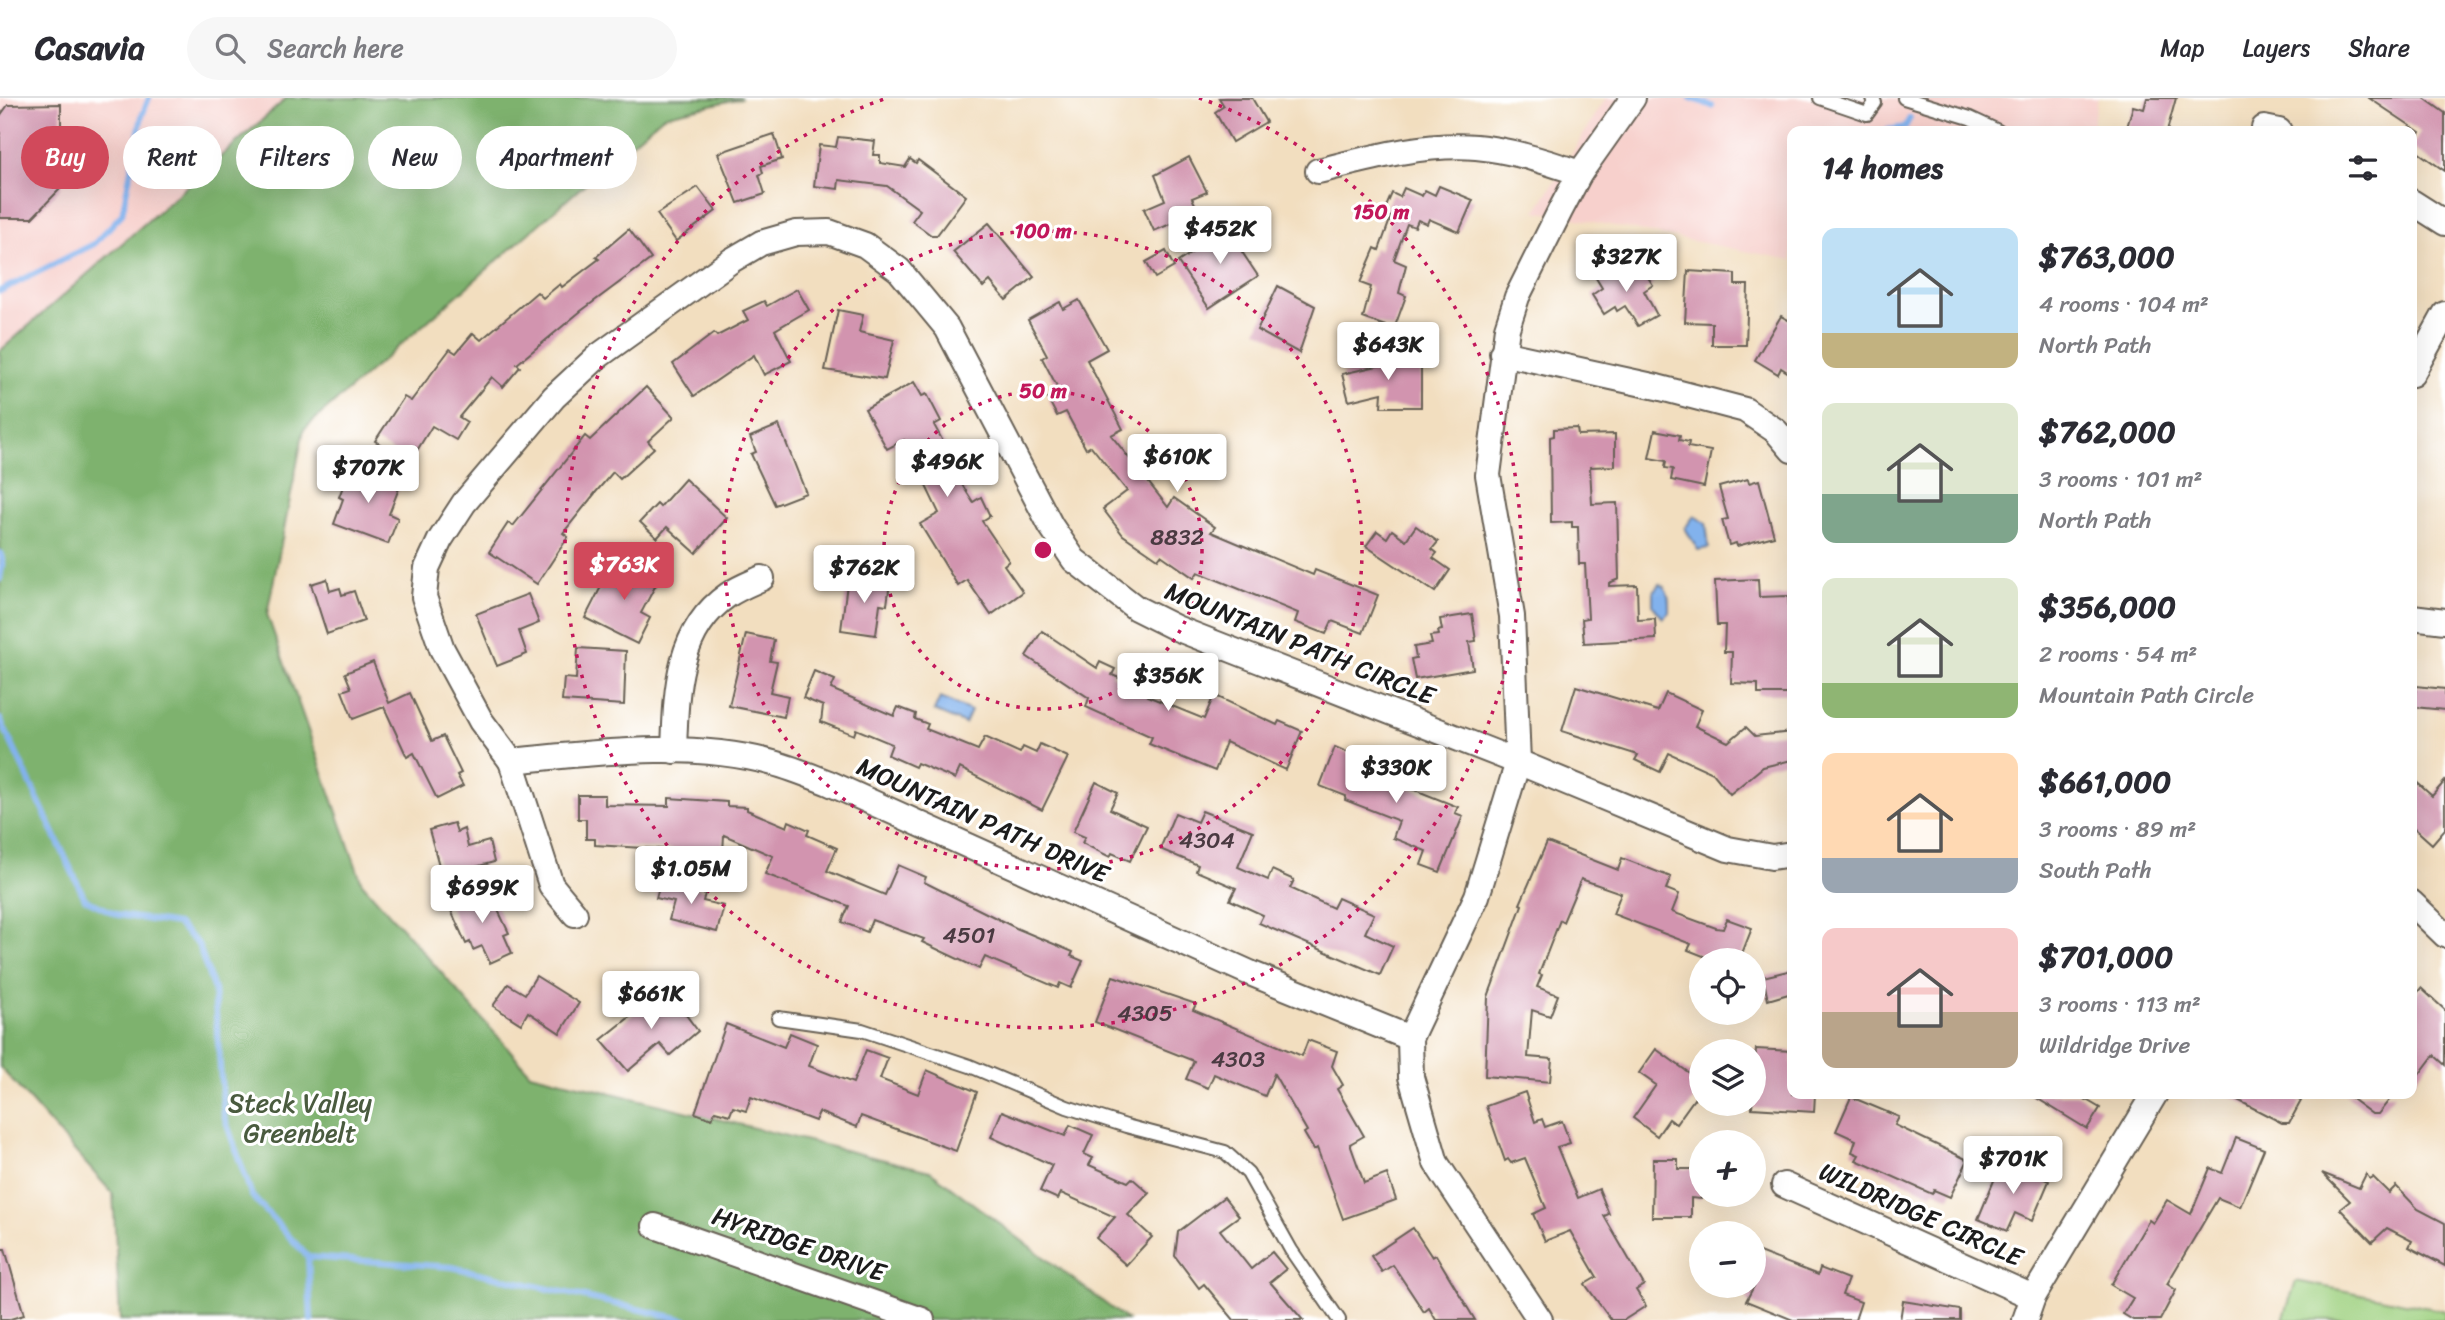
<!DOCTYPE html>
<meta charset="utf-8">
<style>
:root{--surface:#fff;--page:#f7f7f7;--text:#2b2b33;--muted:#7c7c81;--line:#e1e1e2;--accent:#d1495b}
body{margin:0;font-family:Sriracha,sans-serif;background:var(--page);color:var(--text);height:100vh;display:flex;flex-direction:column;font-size:26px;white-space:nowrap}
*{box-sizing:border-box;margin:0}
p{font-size:23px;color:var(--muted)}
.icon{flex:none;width:38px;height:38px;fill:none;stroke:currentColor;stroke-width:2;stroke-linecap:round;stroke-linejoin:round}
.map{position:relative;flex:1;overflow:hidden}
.sheet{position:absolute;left:1787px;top:28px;width:630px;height:973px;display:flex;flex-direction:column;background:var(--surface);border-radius:14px;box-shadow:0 7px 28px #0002}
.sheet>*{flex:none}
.hud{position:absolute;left:21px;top:28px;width:665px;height:63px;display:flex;gap:14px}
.tools{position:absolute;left:1689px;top:850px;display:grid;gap:14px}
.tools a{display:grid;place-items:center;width:77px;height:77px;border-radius:50%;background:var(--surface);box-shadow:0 7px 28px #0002;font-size:35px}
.price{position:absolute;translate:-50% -60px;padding:0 16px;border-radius:7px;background:#fff;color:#222;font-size:23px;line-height:46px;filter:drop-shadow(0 2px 4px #0008)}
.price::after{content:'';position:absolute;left:50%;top:42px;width:21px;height:16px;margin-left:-10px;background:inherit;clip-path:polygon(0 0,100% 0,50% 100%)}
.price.current{background:var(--accent);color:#fff}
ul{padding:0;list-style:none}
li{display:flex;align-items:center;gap:21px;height:175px;padding:0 35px}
li span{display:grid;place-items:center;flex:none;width:196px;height:140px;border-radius:14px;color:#555}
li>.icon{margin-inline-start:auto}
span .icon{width:84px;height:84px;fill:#fffc;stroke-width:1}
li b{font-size:30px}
h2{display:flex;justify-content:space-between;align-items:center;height:84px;padding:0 35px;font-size:30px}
.chip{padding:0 24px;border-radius:32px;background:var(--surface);box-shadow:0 7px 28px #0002;font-size:24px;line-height:63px}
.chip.current{background:var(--accent);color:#fff}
header{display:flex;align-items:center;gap:42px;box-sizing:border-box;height:98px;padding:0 35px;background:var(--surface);border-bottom:2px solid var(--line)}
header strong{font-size:33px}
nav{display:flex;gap:38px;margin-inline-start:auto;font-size:24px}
.search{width:490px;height:63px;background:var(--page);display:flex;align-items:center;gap:18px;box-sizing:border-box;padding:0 24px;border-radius:38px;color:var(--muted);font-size:26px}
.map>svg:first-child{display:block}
</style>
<header>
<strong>Casavia</strong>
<div class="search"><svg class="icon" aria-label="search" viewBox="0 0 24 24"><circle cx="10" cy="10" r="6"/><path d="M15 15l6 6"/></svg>Search here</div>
<nav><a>Map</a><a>Layers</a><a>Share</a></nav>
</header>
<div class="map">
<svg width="2445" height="1222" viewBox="0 0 2445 1222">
<rect width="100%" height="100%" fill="#fff"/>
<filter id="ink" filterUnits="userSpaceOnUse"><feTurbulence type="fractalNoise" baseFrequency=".0143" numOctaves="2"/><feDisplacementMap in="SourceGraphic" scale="14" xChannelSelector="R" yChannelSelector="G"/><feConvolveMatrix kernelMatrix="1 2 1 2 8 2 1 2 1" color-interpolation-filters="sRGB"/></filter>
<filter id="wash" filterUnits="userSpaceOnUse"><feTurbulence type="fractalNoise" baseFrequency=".00686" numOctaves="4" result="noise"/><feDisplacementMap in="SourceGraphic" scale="28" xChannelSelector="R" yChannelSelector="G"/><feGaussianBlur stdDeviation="1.57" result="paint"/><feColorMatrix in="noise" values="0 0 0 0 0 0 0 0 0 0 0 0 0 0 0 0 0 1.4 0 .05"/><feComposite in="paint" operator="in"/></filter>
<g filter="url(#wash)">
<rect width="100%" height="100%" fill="#f2debf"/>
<g fill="#f7d0cc">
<path d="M0,0H287L0,253Z"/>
<path d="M1606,0H2098L2091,33H1792V162L1536,113Z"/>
</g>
<path fill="#9ed07f" stroke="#5d764e" stroke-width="2" d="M2296,1183L2445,1213V1222H2283Z"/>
<path fill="#7eb26e" stroke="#4d6745" stroke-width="2" d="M287,0H742L663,18L304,331L267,516L362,785L530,975L930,1073L1127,1222H120L113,1096L0,969V253Z"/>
<g fill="#82b2ed" stroke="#4f6784" stroke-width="2">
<path d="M1694,418L1706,425L1709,450L1698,452L1685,430Z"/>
<path d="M1659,486C1670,490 1669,504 1669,514L1663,520L1653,508V495Z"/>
<path d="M940,600L971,613L965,626L934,613Z"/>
</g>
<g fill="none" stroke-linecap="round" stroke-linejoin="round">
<g stroke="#82b2ed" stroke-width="6">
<path d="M1691,0L1712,8"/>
<path d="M1888,32L1905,29L1910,20"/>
<path d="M0,193L94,146L122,116L142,18L149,0"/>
<path d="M0,455L3,462L0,481"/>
<path d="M0,621L85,801L118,817L177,826L198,846L214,892L224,1018L252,1098L308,1159L311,1222"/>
<path d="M308,1159L452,1169L686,1222"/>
</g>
</g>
<g id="blocks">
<g fill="#d294af">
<path d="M1219,0H1252L1266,24L1232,44L1215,14L1224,8Z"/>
<path d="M2147,0H2176L2167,33H2126L2133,8L2144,11Z"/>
<path d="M2369,0H2424L2445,15V73L2412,50L2420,34Z"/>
<path d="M61,6V90L32,120H0V18L8,7Z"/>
<path d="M774,36L782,61L761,68L763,75L759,77L765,96L738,105L718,55Z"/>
<path d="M838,39L875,43L873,57H880V65L905,69L910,61L916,65L918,62L966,98L937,137H931L912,123L920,112L887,88L839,82L838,91L814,88L819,47L836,49Z"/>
<path d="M1189,59L1207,94L1192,100L1199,114L1154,133L1144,111L1165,102L1155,77Z"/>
<path d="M1439,88L1473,102L1459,134L1429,121L1427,126L1418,122L1415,129L1407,126L1394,162L1406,167L1399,195L1406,198L1394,231L1363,220L1371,189L1360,185L1375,150L1379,152L1391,119L1383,116L1392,95L1400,99L1404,90L1422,98L1425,92L1435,97Z"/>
<path d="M698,89L716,113L676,143L657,116Z"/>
<path d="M989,125L1034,179L1006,202L990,183L983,189L953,154Z"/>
<path d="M1236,125L1251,147L1242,154L1258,178L1209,210L1178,164Z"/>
<path d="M629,131L651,161L581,213L517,266L520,269L503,289L492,279L459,319L467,324L456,342L432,328L410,364L375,343L404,299L411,303L450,251L456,255L473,235L481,242L537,194L543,200L560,186L562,189L599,161L596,159Z"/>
<path d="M1166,153L1174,169L1155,180L1146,164Z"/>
<path d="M1640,167L1653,187L1644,193L1657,217L1638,228L1625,208L1617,213L1615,209L1604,216L1592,197L1602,190L1596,180L1614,168L1621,179Z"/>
<path d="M1688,173L1735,176V187H1748L1746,247H1712V225L1685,224Z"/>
<path d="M1278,188L1315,208L1299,255L1257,232Z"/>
<path d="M797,191L809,212L775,232L791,263L764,277L754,257L694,298L673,266L714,235L717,238L748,222L743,213L764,203L767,208Z"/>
<path d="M1079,202L1107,251L1087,262L1123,331L1111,337L1168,409L1174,400L1215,429L1211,434L1313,477L1315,472L1378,497L1363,535L1332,523L1326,536L1295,524L1298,515L1198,474L1194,480L1161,457L1158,461L1123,437L1103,411L1127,393L1091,348L1086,351L1066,314L1057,318L1048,301L1060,294L1042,260L1047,257L1028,222L1060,204L1063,211Z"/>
<path d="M838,212L863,217L859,234L894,242L885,281L825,272Z"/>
<path d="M1781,218L1792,224V277L1781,270L1778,276L1755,262Z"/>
<path d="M1382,258L1421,259V309H1381L1382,295L1349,303L1342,276L1382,267Z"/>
<path d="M914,284L922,298L927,296L941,323L934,327L945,347L939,350L973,404L981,399L990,418L982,423L1009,463L1004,467L1023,494L991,517L967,482L958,488L920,426L939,415L904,342L887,351L865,311Z"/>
<path d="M646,289L674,319L648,343L654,350L620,381L613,374L596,394L563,435L568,439L537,486L489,454L508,425L513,428L585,338L590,342Z"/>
<path d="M779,327L806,395L775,407L751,356L756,354L750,339Z"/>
<path d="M1577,330L1578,337L1615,336V368L1590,369L1592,406L1617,405L1619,481L1609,485V488L1637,487L1638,522L1655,521L1656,541L1584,545L1582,521L1588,520L1585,466H1579L1578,429H1572V424L1551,425L1550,339L1554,338V331Z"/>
<path d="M1655,332L1680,337L1679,342L1689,344L1688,349L1711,353L1704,389L1671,382L1673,371L1665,370L1666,363L1649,360Z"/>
<path d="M358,369L401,385L389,416L398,420L388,446L334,426L343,401L339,399L348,375L355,377Z"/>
<path d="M685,381L727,420L696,455L667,429L657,440L640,424L657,406L660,409Z"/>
<path d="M1748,381L1749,385L1759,382L1774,438L1737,448L1736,445L1729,447L1722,422L1728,421L1719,389Z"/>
<path d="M1416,428L1438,444L1432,451L1437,455L1433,460L1450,472L1435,494L1366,448L1377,433L1387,440L1392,432L1406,442Z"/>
<path d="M622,462L659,481L641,515L650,520L637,546L585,520L608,475L614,478Z"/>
<path d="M848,478L890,484L887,507L880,506L876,537L841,532Z"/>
<path d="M327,481L330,493L340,490L342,497L354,493L364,523L327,536L311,486Z"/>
<path d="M1758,481L1759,499L1788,498L1792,545L1788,596H1758V586L1731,585L1732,554H1724L1725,527H1717L1715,483Z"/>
<path d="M528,496L539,525L519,533L527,556L497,568L476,516Z"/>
<path d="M1472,516L1476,543L1469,544L1473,571L1415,581L1411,561L1416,560L1414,549L1432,546L1430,538L1439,537L1438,533L1442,532L1440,521Z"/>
<path d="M1042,533L1097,570L1100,564L1115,571L1112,577L1149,593L1147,598L1204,621L1214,597L1277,627L1279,623L1302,633L1286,672L1226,644L1215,673L1149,646L1152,639L1086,609L1089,600L1026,558Z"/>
<path d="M746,536L774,542L770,563L777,564L770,594L788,598L784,619L729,608Z"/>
<path d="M578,550L626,553L624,607L562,603L564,580L576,581Z"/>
<path d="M373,564L389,605L410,595L432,643L443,638L461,675L457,677L463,688L437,701L414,655L407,659L384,609L353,621L342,593L351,590L345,575Z"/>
<path d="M814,573L835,582L831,591L894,618L898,609L916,616L915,621L928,626L926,631L978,652L985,639L1020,655L1023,649L1036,655L1040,646L1068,659L1042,712L960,670L955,681L917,665L915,669L888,657L892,646L856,631L854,637L821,624L823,608L803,600Z"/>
<path d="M1576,588L1658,613L1666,595L1702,612L1695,628L1728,644L1746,629L1755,638L1792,634V662L1763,669L1730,696L1713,675L1669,655L1660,674L1635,662L1638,657L1562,633Z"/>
<path d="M2416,588L2445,591V612L2414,609Z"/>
<path d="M1335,649L1388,672L1385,680L1458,709L1455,715L1463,718L1440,774L1421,767L1426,753L1393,740L1399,723L1345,702L1346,698L1320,688Z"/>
<path d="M2412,680L2432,698L2445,683V731L2432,746L2412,728Z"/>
<path d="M1096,684L1118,695L1110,711L1147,728L1130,763L1112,755L1110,759L1082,745L1085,739L1073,734Z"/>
<path d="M578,697H605V707L669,708V700L727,704V708L747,709V712L787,729L789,723L809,732L807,737L837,750L827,773L885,797L898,767L926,779L924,784L1016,830L1073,854L1071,858L1083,863L1071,890L1060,885L1058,890L985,859L979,871L922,844L924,841L872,822L867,834L842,824L849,808L765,776L773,758L724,737L723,755L595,747V741H586V721H578Z"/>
<path d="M1202,713L1253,733L1238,769L1268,782L1272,772L1294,782L1290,790L1333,810L1338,800L1374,816L1365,835L1393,848L1380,877L1259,825L1263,817L1230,802L1236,790L1196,773L1198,767L1160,751L1175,715L1197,724Z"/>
<path d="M454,725L457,734L464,731L468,749L489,743L494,764L442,778L429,732Z"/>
<path d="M1547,744L1618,772L1622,760L1671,779L1666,791L1679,796L1672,814L1716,830L1723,831L1727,821L1752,830L1739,863H1716L1688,852L1691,846L1613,816L1621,795L1581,781L1563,824L1560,822L1539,876L1542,877L1537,889L1558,897L1550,918L1532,912L1528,959L1552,961L1550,984L1485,978L1488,899L1522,807L1520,806Z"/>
<path d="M661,782L706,792L703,803L724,808L717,834L669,822L674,804L656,800Z"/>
<path d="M488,791L509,835L504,837L512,855L490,865L482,848L473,852L470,844L466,846L449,808Z"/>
<path d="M1792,872V895L1768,902L1763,879Z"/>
<path d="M536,878L579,905L560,935L528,914L521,926L493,908L508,886L525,896Z"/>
<path d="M1113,878L1196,906L1193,912L1302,958L1308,942L1337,953L1332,968L1343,987L1337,991L1364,1038L1350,1046L1364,1085L1387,1076L1396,1102L1343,1121L1317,1050L1314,1052L1304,1035L1307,1033L1274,976L1265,998L1214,976L1208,990L1186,981L1194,963L1095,924Z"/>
<path d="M666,890L698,933L670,957L660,946L628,973L601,942Z"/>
<path d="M2421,890L2445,912V967L2434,957L2412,986V901Z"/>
<path d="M726,926L784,949L790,935L817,946L809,968L853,985L866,952L888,960L880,981L918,996L927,972L977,994L956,1053L861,1018L857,1029L819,1014L815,1023L751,999L746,1013L733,1009L730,1017L715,1013L712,1021L695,1015Z"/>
<path d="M1656,951L1699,982L1693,990L1699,994L1676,1026L1669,1021L1657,1038L1633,1020L1656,987L1639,975Z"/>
<path d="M1756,951L1792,953V996H1815L1814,1014L1752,1010Z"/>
<path d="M1525,994L1535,1024L1542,1021L1545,1029L1562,1023L1570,1045L1557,1049L1578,1100L1599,1091L1609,1116L1604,1118L1644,1187L1636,1192L1646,1208L1624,1222H1611L1585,1186L1597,1179L1570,1133L1545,1143L1533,1116L1546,1110L1525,1060L1511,1065L1508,1061L1505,1063L1486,1008Z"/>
<path d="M2030,996H2076L2100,1010L2087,1031Z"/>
<path d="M2226,996H2287L2301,1003L2289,1025H2282Z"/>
<path d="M2345,996H2394L2378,1016H2372Z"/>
<path d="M1851,999L1899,1019L1895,1027L1968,1062L1950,1099L1934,1092L1932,1096L1856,1062L1859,1057L1852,1054L1856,1042L1836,1033Z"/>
<path d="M1002,1013L1065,1038L1070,1027L1093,1037L1084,1056L1093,1060L1089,1067L1128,1084L1132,1080L1149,1095L1128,1117L1152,1139L1126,1167L1096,1140L1115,1119L1061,1095L1058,1101L1040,1093L1052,1067L991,1039Z"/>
<path d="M2236,1040L2264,1051L2240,1109L2218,1100L2167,1186L2176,1192L2160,1222H2133L2123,1216L2133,1200L2111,1187L2149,1122L2153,1125L2167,1102L2191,1116L2210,1070L2222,1075Z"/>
<path d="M1653,1061H1678V1071H1701V1101L1691,1100V1119H1652Z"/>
<path d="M2002,1063L2049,1083L2032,1123L2015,1115L2007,1133L1978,1121Z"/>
<path d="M2322,1075L2359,1090L2366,1076L2370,1081L2373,1079L2389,1095L2396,1088L2418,1111L2445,1125V1168L2409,1149L2412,1143L2387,1130L2372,1144L2340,1111L2350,1103Z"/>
<path d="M1224,1099L1239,1118L1220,1132L1251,1171L1272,1154L1286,1171L1270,1184L1303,1222H1234L1204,1186L1199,1190L1175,1158L1178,1134Z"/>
<path d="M1413,1130L1432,1159L1436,1157L1475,1222H1436L1429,1210L1424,1214L1393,1167L1382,1174L1371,1158Z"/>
<path d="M0,1151H5L24,1217L7,1222H0Z"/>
<path d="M1754,1152L1818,1177L1820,1170L1848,1181L1842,1197L1861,1204L1855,1222H1793L1746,1203L1754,1188Z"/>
<path d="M1903,1203L1960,1212V1222H1900Z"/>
</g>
</g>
</g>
<g filter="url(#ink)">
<use href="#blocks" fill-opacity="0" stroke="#676055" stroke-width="2"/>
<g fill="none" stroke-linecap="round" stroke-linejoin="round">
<defs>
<g id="service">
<path d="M1820,0L1867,16L1875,5L1873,0"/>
<path d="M1904,0L1970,20L1998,33"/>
<path d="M778,920L862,932L970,968L1067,1009L1126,1028L1225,1054L1248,1075L1291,1152L1339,1222"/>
</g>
<g id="minor">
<path d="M2264,30L2279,33"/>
<path d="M1318,73C1370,60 1422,45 1476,49C1512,52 1546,64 1580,75"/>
<path d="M2412,104L2445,125"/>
<path d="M1502,255L1657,289L1745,312L1776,333L1792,352"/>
<path d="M2412,276L2445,216"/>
<path d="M2412,519L2445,523"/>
<path d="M674,653C676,596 676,533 728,497C738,490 751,485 762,480"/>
<path d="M511,663C595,655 690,642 773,665C792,670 811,678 829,685L1250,875L1410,940"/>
<path d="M2412,805L2445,837"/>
<path d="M575,816L551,787L511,663L481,623L442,551L424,499L427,470L440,442L464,405L554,299L597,259L732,162L761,145L796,135L829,134L865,147L899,172L947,230L1051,428L1074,462L1136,510L1176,530L1518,664L1728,751L1772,759L1792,756"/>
<path d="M1784,1087L2033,1199"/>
<path d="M655,1128L922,1222"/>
<path d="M1540,1222L1436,1065L1411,979L1410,940L1477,798L1518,664L1512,518L1488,377L1507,230L1517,199L1560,113L1580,75L1633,0"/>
<path d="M2025,1222L2033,1199L2155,996"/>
</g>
</defs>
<use href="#service" stroke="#676055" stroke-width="16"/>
<use href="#minor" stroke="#676055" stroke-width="28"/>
<use href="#service" stroke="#fff" stroke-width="12"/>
<use href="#minor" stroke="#fff" stroke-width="24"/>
</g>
</g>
<g fill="none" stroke="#c2185b" stroke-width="3.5" stroke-dasharray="3.5 7">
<circle cx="1043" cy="452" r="159"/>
<circle cx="1043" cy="452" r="319"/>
<path d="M1199 0A478 478 0 1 1 887 0"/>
</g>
<g text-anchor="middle" stroke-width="6" stroke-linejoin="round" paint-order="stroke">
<g font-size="23" fill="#4a3a41">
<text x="1177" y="447">8832</text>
<text x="1207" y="750">4304</text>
<text x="969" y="845">4501</text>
<text x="1145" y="923">4305</text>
<text x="1238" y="969">4303</text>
</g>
<g font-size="26" fill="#1c1c1c" stroke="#fff">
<text transform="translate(1300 545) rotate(22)" y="9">MOUNTAIN PATH CIRCLE</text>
<text transform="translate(983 722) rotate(24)" y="9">MOUNTAIN PATH DRIVE</text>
<text transform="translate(1921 1116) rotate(24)" y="9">WILDRIDGE CIRCLE</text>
<text transform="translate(799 1146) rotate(19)" y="9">HYRIDGE DRIVE</text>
</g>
<g font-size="26" fill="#4a5b3f" stroke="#fff">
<text x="300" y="1014">Steck Valley<tspan x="300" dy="30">Greenbelt</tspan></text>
</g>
</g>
<circle cx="1043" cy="452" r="10" fill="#c2185b" stroke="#fff" stroke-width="3.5"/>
<g font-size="21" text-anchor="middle" font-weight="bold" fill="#c2185b" stroke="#fff" stroke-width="6" stroke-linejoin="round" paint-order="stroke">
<text x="1381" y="121">150 m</text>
<text x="1043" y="140">100 m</text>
<text x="1043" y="300">50 m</text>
</g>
</svg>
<div class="tools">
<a><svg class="icon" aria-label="locate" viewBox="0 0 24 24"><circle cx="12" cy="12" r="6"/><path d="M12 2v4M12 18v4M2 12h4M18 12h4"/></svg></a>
<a><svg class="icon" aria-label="layers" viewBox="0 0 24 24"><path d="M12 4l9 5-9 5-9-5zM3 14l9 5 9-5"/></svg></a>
<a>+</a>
<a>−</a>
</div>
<b class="price" style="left:1220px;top:168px">$452K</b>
<b class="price" style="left:1626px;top:196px">$327K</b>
<b class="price" style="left:1388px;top:284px">$643K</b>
<b class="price" style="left:1177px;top:396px">$610K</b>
<b class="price" style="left:947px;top:401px">$496K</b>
<b class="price" style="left:368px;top:407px">$707K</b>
<b class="price current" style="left:624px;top:504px">$763K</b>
<b class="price" style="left:864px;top:507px">$762K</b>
<b class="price" style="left:1168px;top:615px">$356K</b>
<b class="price" style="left:1396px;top:707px">$330K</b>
<b class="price" style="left:691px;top:808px">$1.05M</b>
<b class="price" style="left:482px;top:827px">$699K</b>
<b class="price" style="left:651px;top:933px">$661K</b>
<b class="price" style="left:2013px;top:1098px">$701K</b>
<div class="hud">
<a class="chip current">Buy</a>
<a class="chip">Rent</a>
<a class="chip">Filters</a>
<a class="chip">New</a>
<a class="chip">Apartment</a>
</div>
<section class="sheet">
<h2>14 homes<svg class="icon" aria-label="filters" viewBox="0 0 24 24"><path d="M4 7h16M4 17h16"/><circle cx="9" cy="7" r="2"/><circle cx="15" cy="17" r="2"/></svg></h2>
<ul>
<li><span style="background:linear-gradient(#bfe0f5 75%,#c2b280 0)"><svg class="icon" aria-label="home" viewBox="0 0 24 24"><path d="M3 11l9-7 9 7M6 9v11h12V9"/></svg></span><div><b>$763,000</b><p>4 rooms · 104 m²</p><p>North Path</p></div></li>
<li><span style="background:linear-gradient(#dfe7d0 65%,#7fa58c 0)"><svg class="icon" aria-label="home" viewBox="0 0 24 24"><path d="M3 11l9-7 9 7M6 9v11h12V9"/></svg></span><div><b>$762,000</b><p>3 rooms · 101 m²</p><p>North Path</p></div></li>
<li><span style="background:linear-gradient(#dfe7d0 75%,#8fb573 0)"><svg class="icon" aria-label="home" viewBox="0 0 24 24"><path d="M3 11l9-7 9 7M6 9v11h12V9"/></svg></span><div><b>$356,000</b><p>2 rooms · 54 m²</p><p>Mountain Path Circle</p></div></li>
<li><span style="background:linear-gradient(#ffd9b3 75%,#9aa5b1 0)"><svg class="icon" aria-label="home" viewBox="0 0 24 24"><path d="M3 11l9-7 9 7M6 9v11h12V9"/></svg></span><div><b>$661,000</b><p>3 rooms · 89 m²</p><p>South Path</p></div></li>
<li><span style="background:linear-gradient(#f6c9c9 60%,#b9a48a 0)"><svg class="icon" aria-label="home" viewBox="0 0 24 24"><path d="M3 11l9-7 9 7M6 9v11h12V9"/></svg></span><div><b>$701,000</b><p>3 rooms · 113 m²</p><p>Wildridge Drive</p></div></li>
</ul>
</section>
</div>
